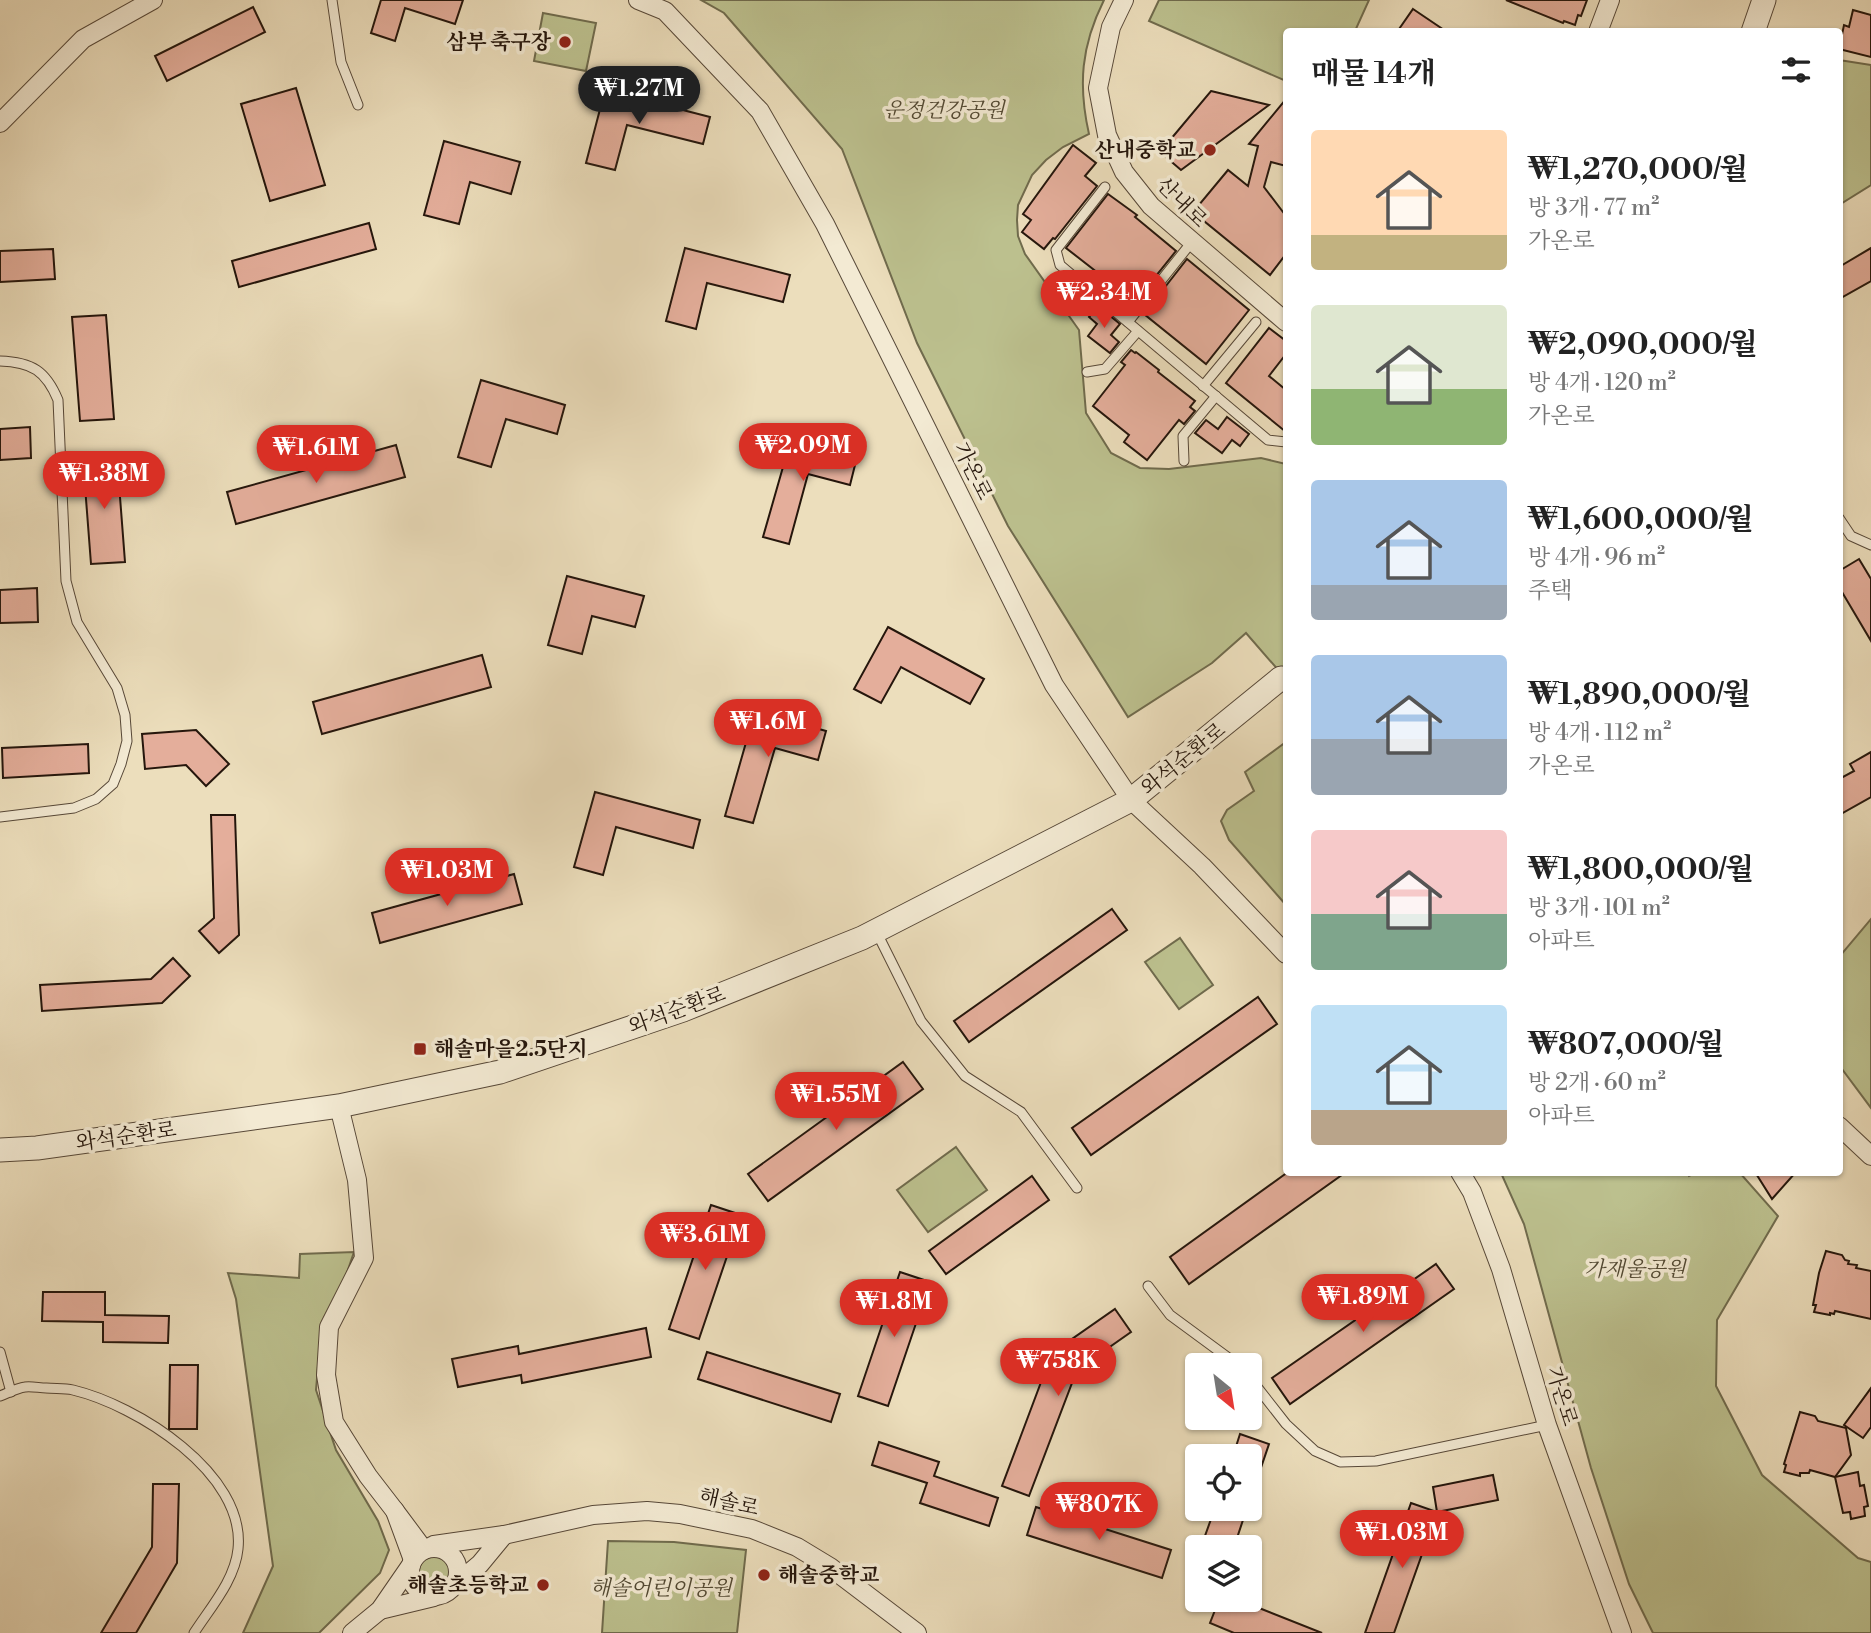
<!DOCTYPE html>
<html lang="ko">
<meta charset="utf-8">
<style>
:root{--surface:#fff;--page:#f2f2f2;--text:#222;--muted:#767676;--accent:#d93025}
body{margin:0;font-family:"Libre Bodoni","Noto Serif KR",serif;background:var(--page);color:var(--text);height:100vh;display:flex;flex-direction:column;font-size:26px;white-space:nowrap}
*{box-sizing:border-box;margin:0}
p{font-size:23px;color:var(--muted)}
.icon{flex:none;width:38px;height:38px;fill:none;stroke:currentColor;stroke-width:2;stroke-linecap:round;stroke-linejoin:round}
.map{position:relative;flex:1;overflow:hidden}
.drawer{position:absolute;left:1283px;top:28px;width:560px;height:1148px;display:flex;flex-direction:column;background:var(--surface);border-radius:7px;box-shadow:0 2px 5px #0004}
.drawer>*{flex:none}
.needle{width:46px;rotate:150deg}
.tools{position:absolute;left:1185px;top:1353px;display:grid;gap:14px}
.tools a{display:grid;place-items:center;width:77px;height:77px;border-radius:7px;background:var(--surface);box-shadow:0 2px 5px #0004;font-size:35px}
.price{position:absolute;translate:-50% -60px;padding:0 16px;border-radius:24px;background:var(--accent);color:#fff;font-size:23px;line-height:46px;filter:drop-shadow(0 2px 4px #0008)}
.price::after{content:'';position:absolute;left:50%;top:42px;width:21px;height:16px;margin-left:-10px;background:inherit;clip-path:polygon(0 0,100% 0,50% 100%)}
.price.current{background:#222;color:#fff}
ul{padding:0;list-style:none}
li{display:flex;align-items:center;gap:21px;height:175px;padding:0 28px}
li span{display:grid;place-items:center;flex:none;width:196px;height:140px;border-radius:7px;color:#555}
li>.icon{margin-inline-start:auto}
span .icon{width:84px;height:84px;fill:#fffc;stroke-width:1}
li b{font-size:30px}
h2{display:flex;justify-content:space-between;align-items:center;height:84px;padding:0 28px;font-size:30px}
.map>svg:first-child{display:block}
</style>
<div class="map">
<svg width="1871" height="1633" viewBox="0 0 1871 1633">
<rect width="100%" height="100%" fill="#ecdebc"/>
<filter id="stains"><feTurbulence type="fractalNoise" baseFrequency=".00286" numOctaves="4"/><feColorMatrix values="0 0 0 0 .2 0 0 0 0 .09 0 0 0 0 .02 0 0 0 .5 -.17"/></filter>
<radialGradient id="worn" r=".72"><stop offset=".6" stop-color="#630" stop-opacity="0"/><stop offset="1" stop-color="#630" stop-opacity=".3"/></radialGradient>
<g fill="#bcc08e" stroke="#706b4d" stroke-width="2">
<path d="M701,0H1104C1081,46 1078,85 1089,134L1063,147L1046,160L1032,175L1018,205L1017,220L1018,236L1025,254L1079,330L1086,413L1111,453L1140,468L1169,469L1261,458L1286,464V679L1246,633L1212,663L1128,717L1008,526L917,343L842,149L724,13Z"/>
<path d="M1159,0H1369L1355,31L1286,32V81L1149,21Z"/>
<path d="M543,13L596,23L586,71L534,61Z"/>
<path d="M1839,60L1871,65V185L1839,205Z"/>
<path d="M1286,742V905L1229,840L1221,821L1227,810L1254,791L1245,772Z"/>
<path d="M1871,919V1108L1839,1065V957Z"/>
<path d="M1180,938L1213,985L1179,1009L1145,962Z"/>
<path d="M956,1147L987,1190L928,1232L897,1190Z"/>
<path d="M1687,1172L1689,1176L1695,1173H1740L1778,1216L1717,1320L1716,1386L1762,1475L1858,1558L1871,1562V1633H1653L1629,1584L1591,1468L1524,1224L1501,1173Z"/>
<path d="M354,1252L319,1355L316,1390L336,1450L378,1521L389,1550L380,1573L319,1633H243L273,1566L236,1299L228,1273L299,1278L300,1254Z"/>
<path d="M608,1541L674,1542L746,1550L737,1633H602Z"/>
<circle cx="434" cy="1572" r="18"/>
</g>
<g fill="#e4ae9b" stroke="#25160c" stroke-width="2">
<path d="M381,0H463L455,24L405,8L395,41L371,33Z"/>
<path d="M1506,0H1587L1581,16L1578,15L1575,25L1564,21L1563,23Z"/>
<path d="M253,7L265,32L167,81L155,56Z"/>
<path d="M1413,9L1447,32H1397Z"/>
<path d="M1853,10L1871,15V57L1839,49L1844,25L1849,27Z"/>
<path d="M296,88L325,185L270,201L241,104Z"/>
<path d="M605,90L710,117L703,144L627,125L615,170L586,163Z"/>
<path d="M1211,91L1269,105L1181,170L1160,152Z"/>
<path d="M1286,99V166L1271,162L1264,187L1286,216V254L1270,275L1193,212L1228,170L1248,186L1258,146L1249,144Z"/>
<path d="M444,141L520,162L511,194L470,182L459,224L424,215Z"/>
<path d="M1073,145L1096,163L1085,176L1097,186L1055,239L1053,238L1044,249L1022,232L1031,220L1023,214Z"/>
<path d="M1108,194L1137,215L1135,217L1176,251L1127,312L1106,295L1112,287L1106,282L1107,280L1066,248Z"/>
<path d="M369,223L376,249L239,287L232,261Z"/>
<path d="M685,248L790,275L783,302L707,283L696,329L666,321Z"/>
<path d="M1871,248V281L1839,299V267Z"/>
<path d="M53,249L55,279L0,282V251Z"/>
<path d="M1187,259L1249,310L1206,364L1144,314Z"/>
<path d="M1098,306L1120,324L1111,335L1119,342L1110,353L1088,336L1097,324L1089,317Z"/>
<path d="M106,315L114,419L80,421L72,317Z"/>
<path d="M1269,328L1286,341V354L1269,376L1286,390V432L1226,383Z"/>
<path d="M1131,350L1135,353L1136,352L1159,370L1158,372L1195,401L1190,407L1195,411L1184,424L1179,420L1147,460L1124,442L1129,435L1093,406L1125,365L1121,362Z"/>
<path d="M481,380L565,405L557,434L506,419L491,467L458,457Z"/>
<path d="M1227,417L1249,434L1240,446L1232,440L1222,453L1195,433L1206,420L1218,429Z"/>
<path d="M30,427L31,458L0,460V429Z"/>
<path d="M791,439L857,457L850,485L808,474L789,544L763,537Z"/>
<path d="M396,445L405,477L236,524L227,492Z"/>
<path d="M117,458L125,562L91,564L83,460Z"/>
<path d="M1859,559L1871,579V641L1839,587V571Z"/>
<path d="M567,576L644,596L635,627L592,616L582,654L548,645Z"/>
<path d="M37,588L38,622L0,623V590Z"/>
<path d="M888,627L984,679L970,704L901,667L881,703L854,689Z"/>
<path d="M482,655L491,687L322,734L313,702Z"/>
<path d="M755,711L826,731L818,760L775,748L753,823L725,816Z"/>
<path d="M196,730L229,764L206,786L186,765L145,769L142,734Z"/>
<path d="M88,744L89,773L3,778L2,748Z"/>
<path d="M1871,752V797L1839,815V779L1854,771L1850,764Z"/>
<path d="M595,792L700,820L693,848L616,827L603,875L574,867Z"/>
<path d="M211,815H235L239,935L219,953L199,931L214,918Z"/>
<path d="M514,874L522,904L380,943L372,913Z"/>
<path d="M1112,909L1127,930L969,1042L954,1021Z"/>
<path d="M173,958L190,976L162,1003L42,1011L40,985L151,979Z"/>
<path d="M1258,997L1277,1024L1091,1155L1072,1128Z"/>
<path d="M903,1062L923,1089L768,1201L748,1174Z"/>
<path d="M1288,1172H1346L1189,1284L1170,1257Z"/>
<path d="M1755,1172H1796L1772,1199Z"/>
<path d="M1032,1176L1049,1200L946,1274L929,1251Z"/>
<path d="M711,1205L741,1215L699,1339L669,1329Z"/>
<path d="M1826,1251L1842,1255L1845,1260L1849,1261L1848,1264L1857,1265L1856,1268L1871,1271V1319L1835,1311L1834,1314L1830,1313V1315L1814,1312L1816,1305H1813L1819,1273Z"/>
<path d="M1436,1264L1454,1289L1290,1404L1272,1378Z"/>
<path d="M900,1272L930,1282L888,1406L858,1396Z"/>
<path d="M43,1292H105V1315L169,1316L168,1343L103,1342V1322L42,1321Z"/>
<path d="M1115,1309L1131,1332L1077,1370L1029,1496L1002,1486L1052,1353Z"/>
<path d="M646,1328L651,1357L522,1383L521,1375L458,1387L452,1359L518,1346L519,1354Z"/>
<path d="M707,1352L840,1394L831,1422L698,1379Z"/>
<path d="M170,1365H198L197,1429H169Z"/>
<path d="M1871,1388V1427L1863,1438L1844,1425Z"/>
<path d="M1800,1412L1815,1416L1818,1421L1846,1428L1851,1455L1835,1477L1810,1470L1809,1473H1800V1476L1784,1472L1786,1465L1784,1464Z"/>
<path d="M1240,1434L1269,1444L1252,1494H1250V1456H1233Z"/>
<path d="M879,1442L939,1462L934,1476L998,1498L989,1526L920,1503L927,1483L872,1465Z"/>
<path d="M1858,1472L1860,1486L1864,1485L1868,1506L1864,1507L1865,1516L1851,1519L1850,1512L1843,1513L1835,1477Z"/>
<path d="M1493,1475L1498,1500L1437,1512L1433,1487Z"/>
<path d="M153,1484H179L177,1563L136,1633H101L152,1547Z"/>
<path d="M1411,1503L1437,1512L1394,1633H1365Z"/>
<path d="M1036,1507L1171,1550L1162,1578L1027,1535Z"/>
<path d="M1215,1508H1247L1234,1547H1201Z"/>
<path d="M1219,1600H1239L1322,1633H1234L1210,1623Z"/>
</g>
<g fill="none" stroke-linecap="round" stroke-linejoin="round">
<defs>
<g id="service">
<path d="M332,0L341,62L358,105"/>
<path d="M1105,187L1056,250L1060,265L1268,440L1286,442"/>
<path d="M1128,322L1191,243"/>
<path d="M0,361C32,362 46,371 58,400L66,581L77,622L117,688L125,715L127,741L121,764L113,784L96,799L74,808L0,817"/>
<path d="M1087,372L1105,369L1138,331"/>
<path d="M1203,386L1256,322"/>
<path d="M1184,461L1183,436L1216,396"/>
<path d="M1839,518L1851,536L1871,545"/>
<path d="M877,933L921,1021L965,1076L1021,1112L1077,1188"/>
<path d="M1148,1286L1170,1315L1238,1365"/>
<path d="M0,1352L11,1392"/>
<path d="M1250,1378L1286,1424L1315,1451L1340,1462L1376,1461L1547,1425"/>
<path d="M0,1396C8,1393 17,1388 25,1387C31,1386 40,1388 46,1388C55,1389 64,1388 73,1390C136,1405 246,1473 238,1549C235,1580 210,1608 194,1633"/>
</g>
<g id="minor">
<path d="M638,0L665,11L760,111L825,224L1054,685L1131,800L1202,866L1286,954"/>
<path d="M1124,0L1111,27L1098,88L1107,135L1124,172L1151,206L1286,322"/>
<path d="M1598,32L1610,0"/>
<path d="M0,123L83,39L153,0"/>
<path d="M339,1106L357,1180L364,1258L329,1327L326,1375L334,1422L368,1476L395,1511"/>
<path d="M1839,1126L1871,1156"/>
<path d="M1460,1172L1472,1192L1501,1269L1547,1425L1622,1633"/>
<path d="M504,1535L593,1515L647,1511L680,1514L752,1529L797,1547L830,1567L917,1633"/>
<circle cx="434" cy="1572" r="24"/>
<path d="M413,1560L395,1511L424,1550L434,1545L504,1535L480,1564L455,1585"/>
<path d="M380,1610L434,1597"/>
<path d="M352,1633L380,1610L411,1565"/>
</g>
<g id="tertiary">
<path d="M1753,32L1764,0"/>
<path d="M0,1150L37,1148L339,1106L500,1072L683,1010L862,938L1131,800L1281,678"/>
</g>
</defs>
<use href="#service" stroke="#574838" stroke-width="11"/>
<use href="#minor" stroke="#574838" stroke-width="20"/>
<use href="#tertiary" stroke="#574838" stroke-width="25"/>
<use href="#service" stroke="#f3ead3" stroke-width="9"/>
<use href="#minor" stroke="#f3ead3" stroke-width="18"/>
<use href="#tertiary" stroke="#f3ead3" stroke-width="23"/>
</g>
<g fill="#8f2418" stroke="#f3ead3" stroke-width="2.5">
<circle cx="565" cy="42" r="7"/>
<circle cx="1210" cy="150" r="7"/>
<rect x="413" y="1042" width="14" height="14" rx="3.5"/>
<circle cx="764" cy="1575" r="7"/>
<circle cx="543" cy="1585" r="7"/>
</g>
<g text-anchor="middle" stroke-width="7" stroke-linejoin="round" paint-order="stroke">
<g font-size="21" font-weight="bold" fill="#25160c" stroke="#f3ead3" text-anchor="end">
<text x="551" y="49">삼부 축구장</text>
<text x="1196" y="157">산내중학교</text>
<text x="434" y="1056" text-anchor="start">해솔마을2.5단지</text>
<text x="778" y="1582" text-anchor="start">해솔중학교</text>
<text x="529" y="1592">해솔초등학교</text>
</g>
<g font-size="21" font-style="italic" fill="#524933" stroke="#f3ead3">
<text x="944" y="117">운정건강공원</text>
<text x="1635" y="1276">가재울공원</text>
<text x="661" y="1595">해솔어린이공원</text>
</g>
<g font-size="21" fill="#25160c" stroke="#f3ead3">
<text transform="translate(1182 202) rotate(45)" y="7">산내로</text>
<text transform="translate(973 471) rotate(64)" y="7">가온로</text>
<text transform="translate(1183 759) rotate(-39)" y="7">와석순환로</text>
<text transform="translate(677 1010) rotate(-20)" y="7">와석순환로</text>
<text transform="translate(126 1136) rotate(-8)" y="7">와석순환로</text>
<text transform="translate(1562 1396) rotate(73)" y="7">가온로</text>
<text transform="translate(729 1502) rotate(13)" y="7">해솔로</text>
</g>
</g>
<rect width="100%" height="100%" filter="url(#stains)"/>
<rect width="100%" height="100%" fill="url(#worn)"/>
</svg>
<div class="tools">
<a><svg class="needle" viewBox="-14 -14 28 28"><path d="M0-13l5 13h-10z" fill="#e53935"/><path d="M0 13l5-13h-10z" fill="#767676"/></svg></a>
<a><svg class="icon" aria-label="locate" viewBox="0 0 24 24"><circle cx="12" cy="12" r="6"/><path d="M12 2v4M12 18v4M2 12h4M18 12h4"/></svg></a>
<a><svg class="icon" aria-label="layers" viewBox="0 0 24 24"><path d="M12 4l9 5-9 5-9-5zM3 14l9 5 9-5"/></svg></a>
</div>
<b class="price current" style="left:639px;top:126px">₩1.27M</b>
<b class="price" style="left:1104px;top:330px">₩2.34M</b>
<b class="price" style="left:803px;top:483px">₩2.09M</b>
<b class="price" style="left:316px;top:485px">₩1.61M</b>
<b class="price" style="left:104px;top:511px">₩1.38M</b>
<b class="price" style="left:768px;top:759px">₩1.6M</b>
<b class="price" style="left:447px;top:908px">₩1.03M</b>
<b class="price" style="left:836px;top:1132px">₩1.55M</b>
<b class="price" style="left:705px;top:1272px">₩3.61M</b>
<b class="price" style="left:1363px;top:1334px">₩1.89M</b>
<b class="price" style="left:894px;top:1339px">₩1.8M</b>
<b class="price" style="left:1058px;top:1398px">₩758K</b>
<b class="price" style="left:1099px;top:1542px">₩807K</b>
<b class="price" style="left:1402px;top:1570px">₩1.03M</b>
<section class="drawer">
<h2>매물 14개<svg class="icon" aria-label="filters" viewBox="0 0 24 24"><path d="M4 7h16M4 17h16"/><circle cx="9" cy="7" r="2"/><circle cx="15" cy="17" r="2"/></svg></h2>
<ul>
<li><span style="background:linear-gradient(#ffd9b3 75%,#c2b280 0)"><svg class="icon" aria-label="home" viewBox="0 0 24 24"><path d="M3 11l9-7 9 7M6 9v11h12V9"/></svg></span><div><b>₩1,270,000/월</b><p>방 3개 · 77 m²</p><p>가온로</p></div></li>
<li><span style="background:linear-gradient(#dfe7d0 60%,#8fb573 0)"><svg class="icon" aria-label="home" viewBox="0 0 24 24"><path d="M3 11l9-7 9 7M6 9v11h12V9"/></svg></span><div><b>₩2,090,000/월</b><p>방 4개 · 120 m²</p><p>가온로</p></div></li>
<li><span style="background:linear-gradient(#a9c7e8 75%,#9aa5b1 0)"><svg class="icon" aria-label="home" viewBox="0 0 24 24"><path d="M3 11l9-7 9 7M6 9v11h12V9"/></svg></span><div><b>₩1,600,000/월</b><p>방 4개 · 96 m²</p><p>주택</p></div></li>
<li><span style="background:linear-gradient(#a9c7e8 60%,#9aa5b1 0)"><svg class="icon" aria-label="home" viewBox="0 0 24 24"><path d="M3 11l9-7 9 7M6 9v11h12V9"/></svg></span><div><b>₩1,890,000/월</b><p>방 4개 · 112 m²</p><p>가온로</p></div></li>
<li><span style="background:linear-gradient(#f6c9c9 60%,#7fa58c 0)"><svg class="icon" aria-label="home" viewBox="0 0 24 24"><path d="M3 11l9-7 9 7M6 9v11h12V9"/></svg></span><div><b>₩1,800,000/월</b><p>방 3개 · 101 m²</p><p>아파트</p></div></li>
<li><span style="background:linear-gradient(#bfe0f5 75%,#b9a48a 0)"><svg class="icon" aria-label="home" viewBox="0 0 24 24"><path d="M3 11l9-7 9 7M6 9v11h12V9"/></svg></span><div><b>₩807,000/월</b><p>방 2개 · 60 m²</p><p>아파트</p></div></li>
</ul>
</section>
</div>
